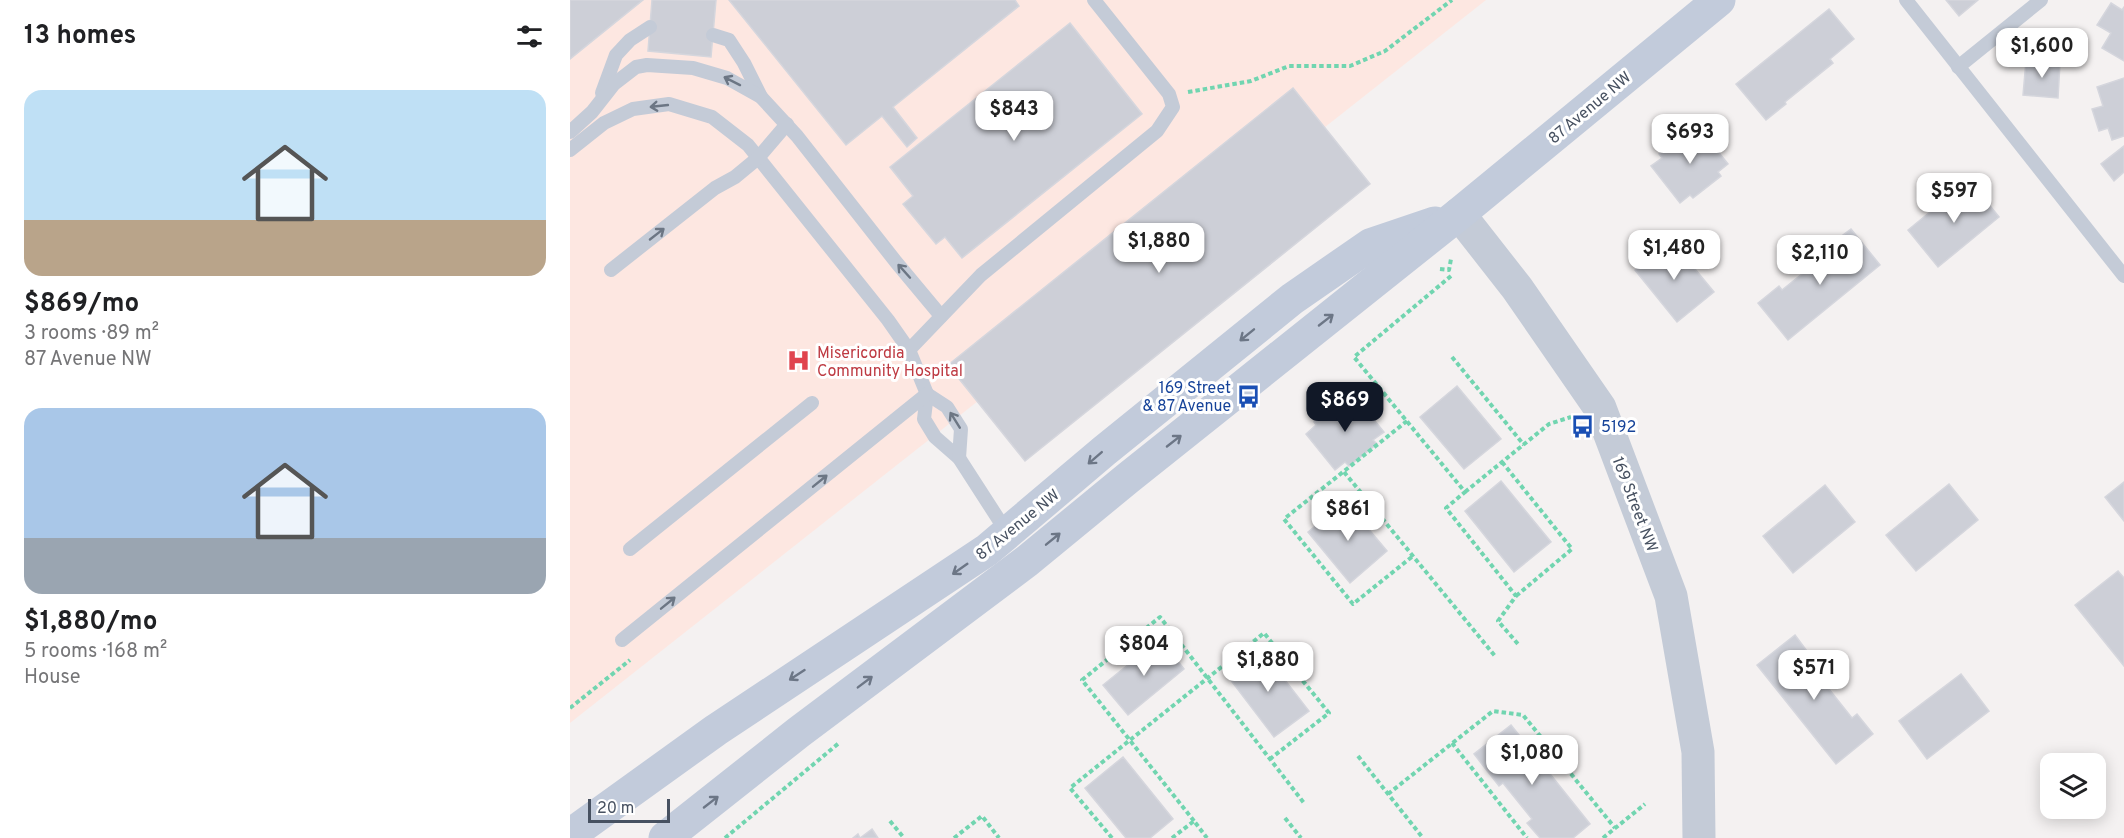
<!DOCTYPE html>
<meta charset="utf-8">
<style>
:root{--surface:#fff;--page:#f2f2f2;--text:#202124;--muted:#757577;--accent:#111827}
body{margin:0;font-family:Overpass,sans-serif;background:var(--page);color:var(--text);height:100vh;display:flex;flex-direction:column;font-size:22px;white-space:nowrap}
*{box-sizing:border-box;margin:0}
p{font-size:20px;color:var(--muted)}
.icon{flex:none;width:33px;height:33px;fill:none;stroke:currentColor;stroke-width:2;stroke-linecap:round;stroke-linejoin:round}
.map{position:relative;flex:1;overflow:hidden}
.side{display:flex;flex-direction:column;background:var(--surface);width:570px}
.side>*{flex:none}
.buttons{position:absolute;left:1470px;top:753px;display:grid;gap:12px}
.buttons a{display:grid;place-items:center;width:66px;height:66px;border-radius:12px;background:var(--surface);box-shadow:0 3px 15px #0003;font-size:30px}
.scale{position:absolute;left:18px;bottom:15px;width:82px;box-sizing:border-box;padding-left:6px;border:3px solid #475161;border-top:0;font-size:16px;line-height:21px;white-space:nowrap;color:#475161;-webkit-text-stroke:4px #fff;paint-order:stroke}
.price{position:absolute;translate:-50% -51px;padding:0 14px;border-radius:12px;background:#fff;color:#222;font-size:20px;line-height:39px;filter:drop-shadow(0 2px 3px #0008)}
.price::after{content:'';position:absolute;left:50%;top:36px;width:18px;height:14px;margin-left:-9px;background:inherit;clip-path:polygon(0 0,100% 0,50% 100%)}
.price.current{background:var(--accent);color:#fff}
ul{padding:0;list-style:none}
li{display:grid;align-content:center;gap:12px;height:318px;padding:0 24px}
li span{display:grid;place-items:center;height:186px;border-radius:18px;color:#555}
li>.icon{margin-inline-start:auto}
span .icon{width:108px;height:108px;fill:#fffc;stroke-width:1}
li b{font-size:26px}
h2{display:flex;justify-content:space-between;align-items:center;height:72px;padding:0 24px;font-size:26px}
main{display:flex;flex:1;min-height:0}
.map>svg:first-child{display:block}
</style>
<main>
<section class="side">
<h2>13 homes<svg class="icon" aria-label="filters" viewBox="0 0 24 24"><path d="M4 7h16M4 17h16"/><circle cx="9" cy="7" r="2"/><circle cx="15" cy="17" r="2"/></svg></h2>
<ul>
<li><span style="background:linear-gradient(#bfe0f5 70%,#b9a48a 0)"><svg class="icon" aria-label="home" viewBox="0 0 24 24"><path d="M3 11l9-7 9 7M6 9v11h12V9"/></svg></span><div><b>$869/mo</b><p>3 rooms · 89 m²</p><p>87 Avenue NW</p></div></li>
<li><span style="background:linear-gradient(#a9c7e8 70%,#9aa5b1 0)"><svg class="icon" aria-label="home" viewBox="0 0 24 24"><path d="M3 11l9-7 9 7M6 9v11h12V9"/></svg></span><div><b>$1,880/mo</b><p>5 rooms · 168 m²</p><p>House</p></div></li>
</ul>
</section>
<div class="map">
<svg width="1554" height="838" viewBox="0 0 1554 838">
<rect width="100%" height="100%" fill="#f4f1f1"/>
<path fill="#fde7e1" d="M0,0H916L0,723Z"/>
<g fill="#cdcfd7" stroke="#d5d6dd" stroke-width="1.5">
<path d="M0,0H73L0,59Z"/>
<path d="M82,0H146L141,57L78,51Z"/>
<path d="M159,0H445L449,6L323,107L347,138L337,147L312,116L276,145Z"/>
<path d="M1376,0H1408L1389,16Z"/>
<path d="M1541,3L1552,10L1554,7V61L1532,48L1541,33L1527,25Z"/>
<path d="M1259,9L1284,39L1260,59L1263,63L1215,102L1216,104L1196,120L1166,84Z"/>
<path d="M500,23L572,114L392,258L375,237L366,244L333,204L343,196L320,167Z"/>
<path d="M1456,61L1490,63L1488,98L1453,95Z"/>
<path d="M1554,78V136L1542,140L1538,128L1529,131L1522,109L1533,106L1527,87Z"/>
<path d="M723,88L800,184L455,461L378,365Z"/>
<path d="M1129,128L1158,164L1148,172L1151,176L1123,198L1120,195L1110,203L1081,166L1092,158L1089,154L1116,133L1119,135Z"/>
<path d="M1554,146V172L1544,181L1531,164Z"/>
<path d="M1399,180L1429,217L1368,267L1338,230Z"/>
<path d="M1281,229L1310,265L1218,340L1188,303L1209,286L1212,290L1268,245L1265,241Z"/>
<path d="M1101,240L1144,292L1107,322L1065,270Z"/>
<path d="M887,386L931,439L894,469L850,417Z"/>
<path d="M784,395L814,432L803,440L807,444L779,466L775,462L765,470L736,434L746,425L744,422L770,401L772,404Z"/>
<path d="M931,481L981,542L944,572L895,511Z"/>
<path d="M1554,482V521L1535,497Z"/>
<path d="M1379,484L1408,520L1346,571L1316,535Z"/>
<path d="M1255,485L1285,522L1223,573L1193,536Z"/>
<path d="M775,501L817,551L780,583L738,532Z"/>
<path d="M1548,571L1554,578V666L1505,605Z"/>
<path d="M1225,635L1240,655L1235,659L1282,718L1287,714L1303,734L1266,764L1187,665Z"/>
<path d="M590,639L614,669L558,715L533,685Z"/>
<path d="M691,649L739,711L704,737L656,674Z"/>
<path d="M1391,674L1419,711L1357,759L1329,721Z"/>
<path d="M941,725L1020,824L1003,838H970L957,823L962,819L933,783L929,786L904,754Z"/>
<path d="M553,757L603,819L580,838H556L515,788Z"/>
<path d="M302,829L308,838H283L288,834L290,838Z"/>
</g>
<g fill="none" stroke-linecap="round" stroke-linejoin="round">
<g stroke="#71d5b0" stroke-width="4" stroke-dasharray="4.5 3" stroke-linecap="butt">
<path d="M618,92L681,81L719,66H780L815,51L882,0"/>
<path d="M870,269L879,270L881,259"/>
<path d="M881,276L784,357L895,492L876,508L946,596L928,621L948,644"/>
<path d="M882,357L954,445"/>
<path d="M837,421L714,519L783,604L843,556"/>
<path d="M932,462L1002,549L946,596"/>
<path d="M774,472L925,656"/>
<path d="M895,492L979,424L1001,417"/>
<path d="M0,708L60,660"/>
<path d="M882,743L957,838"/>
<path d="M788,756L853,838"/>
<path d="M818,794L923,711L953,715L1045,828"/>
<path d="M715,818L731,838"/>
<path d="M320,821L334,838"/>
<path d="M624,821L512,680L590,617L734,803"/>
<path d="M155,838L269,743"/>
<path d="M384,838L412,816L429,838"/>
<path d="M542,838L500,788L694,633L759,713L700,759"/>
<path d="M602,838L624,821L637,838"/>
<path d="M1033,838L1075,804"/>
</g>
<g stroke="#c4cbd7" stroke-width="14">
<path d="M1336,0L1554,276"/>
<path d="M143,35L159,40L174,63L191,97"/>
<path d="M1388,67L1471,0"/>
<path d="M32,93L46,55L60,40L80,27"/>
<path d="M0,132L22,112L44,84L66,67L77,65L123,68L157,78L191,97L227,136L326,262L371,316"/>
<path d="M0,150L34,123L63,109L99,104L142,117L178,145L318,320L339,350L357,394L354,419L365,437L389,458L438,534"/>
<path d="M41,270L145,188L165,177L188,158L217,124"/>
<path d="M339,350L411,275L587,131L603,107L599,94L524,0"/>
<path d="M357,394L377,407L391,429L389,458"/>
<path d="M60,549L242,403"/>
<path d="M52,640L357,394"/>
</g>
<path stroke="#c4cbd7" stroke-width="33" d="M889,214L947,288L1030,408L1036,424L1101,596L1128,752L1129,838"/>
<g stroke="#c2cbdb" stroke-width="33">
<path d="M0,835L146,730L417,550L534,451L722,299L800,245L865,223"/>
<path d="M95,838L229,732L457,561L558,478L889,214L1149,0"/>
</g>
</g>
<defs><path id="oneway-shaft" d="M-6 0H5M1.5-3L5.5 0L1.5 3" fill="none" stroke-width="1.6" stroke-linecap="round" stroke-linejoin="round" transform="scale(1.5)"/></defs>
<g stroke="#6c7684">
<use href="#oneway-shaft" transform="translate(162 81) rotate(-153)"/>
<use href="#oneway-shaft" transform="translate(89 106) rotate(174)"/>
<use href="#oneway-shaft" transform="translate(87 234) rotate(-38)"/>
<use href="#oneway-shaft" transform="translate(334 271) rotate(-132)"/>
<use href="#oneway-shaft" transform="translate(385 420) rotate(-122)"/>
<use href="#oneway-shaft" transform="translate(250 481) rotate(-39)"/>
<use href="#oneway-shaft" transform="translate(98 603) rotate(-39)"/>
</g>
<g stroke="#6c7686">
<use href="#oneway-shaft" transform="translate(756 320) rotate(-38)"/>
<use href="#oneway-shaft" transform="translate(677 335) rotate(141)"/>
<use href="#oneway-shaft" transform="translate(604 441) rotate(-38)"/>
<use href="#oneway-shaft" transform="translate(525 458) rotate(139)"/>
<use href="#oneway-shaft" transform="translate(483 539) rotate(-39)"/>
<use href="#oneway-shaft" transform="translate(390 569) rotate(145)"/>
<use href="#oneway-shaft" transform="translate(227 675) rotate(147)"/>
<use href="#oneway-shaft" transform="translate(295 682) rotate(-37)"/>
<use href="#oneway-shaft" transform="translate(141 802) rotate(-38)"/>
</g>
<defs>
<symbol id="hospital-bare" viewBox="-9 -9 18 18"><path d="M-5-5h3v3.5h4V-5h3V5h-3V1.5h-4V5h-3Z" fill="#e0444e" stroke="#fff" stroke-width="2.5" paint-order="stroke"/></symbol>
<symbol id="bus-bare" viewBox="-9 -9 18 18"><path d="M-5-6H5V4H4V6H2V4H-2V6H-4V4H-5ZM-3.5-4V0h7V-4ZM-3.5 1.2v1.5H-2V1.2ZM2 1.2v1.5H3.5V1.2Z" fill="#1a4fb4" stroke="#fff" stroke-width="2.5" paint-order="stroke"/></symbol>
</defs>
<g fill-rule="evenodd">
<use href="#hospital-bare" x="212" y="344" width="33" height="33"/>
<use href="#bus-bare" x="662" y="380" width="33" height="33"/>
<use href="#bus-bare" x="996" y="410" width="33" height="33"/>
</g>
<g text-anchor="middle" stroke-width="6" stroke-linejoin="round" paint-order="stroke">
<g font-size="16" fill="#475161" stroke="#fff">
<text transform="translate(1019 107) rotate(-40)" y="6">87 Avenue NW</text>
<text transform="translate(1066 504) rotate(69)" y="6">169 Street NW</text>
<text transform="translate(447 524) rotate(-39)" y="6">87 Avenue NW</text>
</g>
<g font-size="16" fill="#be3a42" stroke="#fff" text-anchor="start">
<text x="247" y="358">Misericordia<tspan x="247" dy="18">Community Hospital</tspan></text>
</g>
<g font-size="16" fill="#164399" stroke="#fff" text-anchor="end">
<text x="661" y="393">169 Street<tspan x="661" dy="18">&amp; 87 Avenue</tspan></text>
<text x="1031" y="432" text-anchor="start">5192</text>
</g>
</g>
</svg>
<div class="buttons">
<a><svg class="icon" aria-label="layers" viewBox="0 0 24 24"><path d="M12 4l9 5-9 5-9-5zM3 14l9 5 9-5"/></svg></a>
</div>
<div class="scale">20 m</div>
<b class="price" style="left:1472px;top:79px">$1,600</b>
<b class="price" style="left:444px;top:142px">$843</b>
<b class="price" style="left:1120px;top:165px">$693</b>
<b class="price" style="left:1384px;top:224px">$597</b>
<b class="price" style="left:589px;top:274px">$1,880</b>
<b class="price" style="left:1104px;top:281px">$1,480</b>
<b class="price" style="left:1250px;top:286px">$2,110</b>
<b class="price current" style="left:775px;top:433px">$869</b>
<b class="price" style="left:778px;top:542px">$861</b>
<b class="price" style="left:574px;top:677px">$804</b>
<b class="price" style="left:698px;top:693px">$1,880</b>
<b class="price" style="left:1244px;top:701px">$571</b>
<b class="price" style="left:962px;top:786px">$1,080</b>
</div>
</main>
